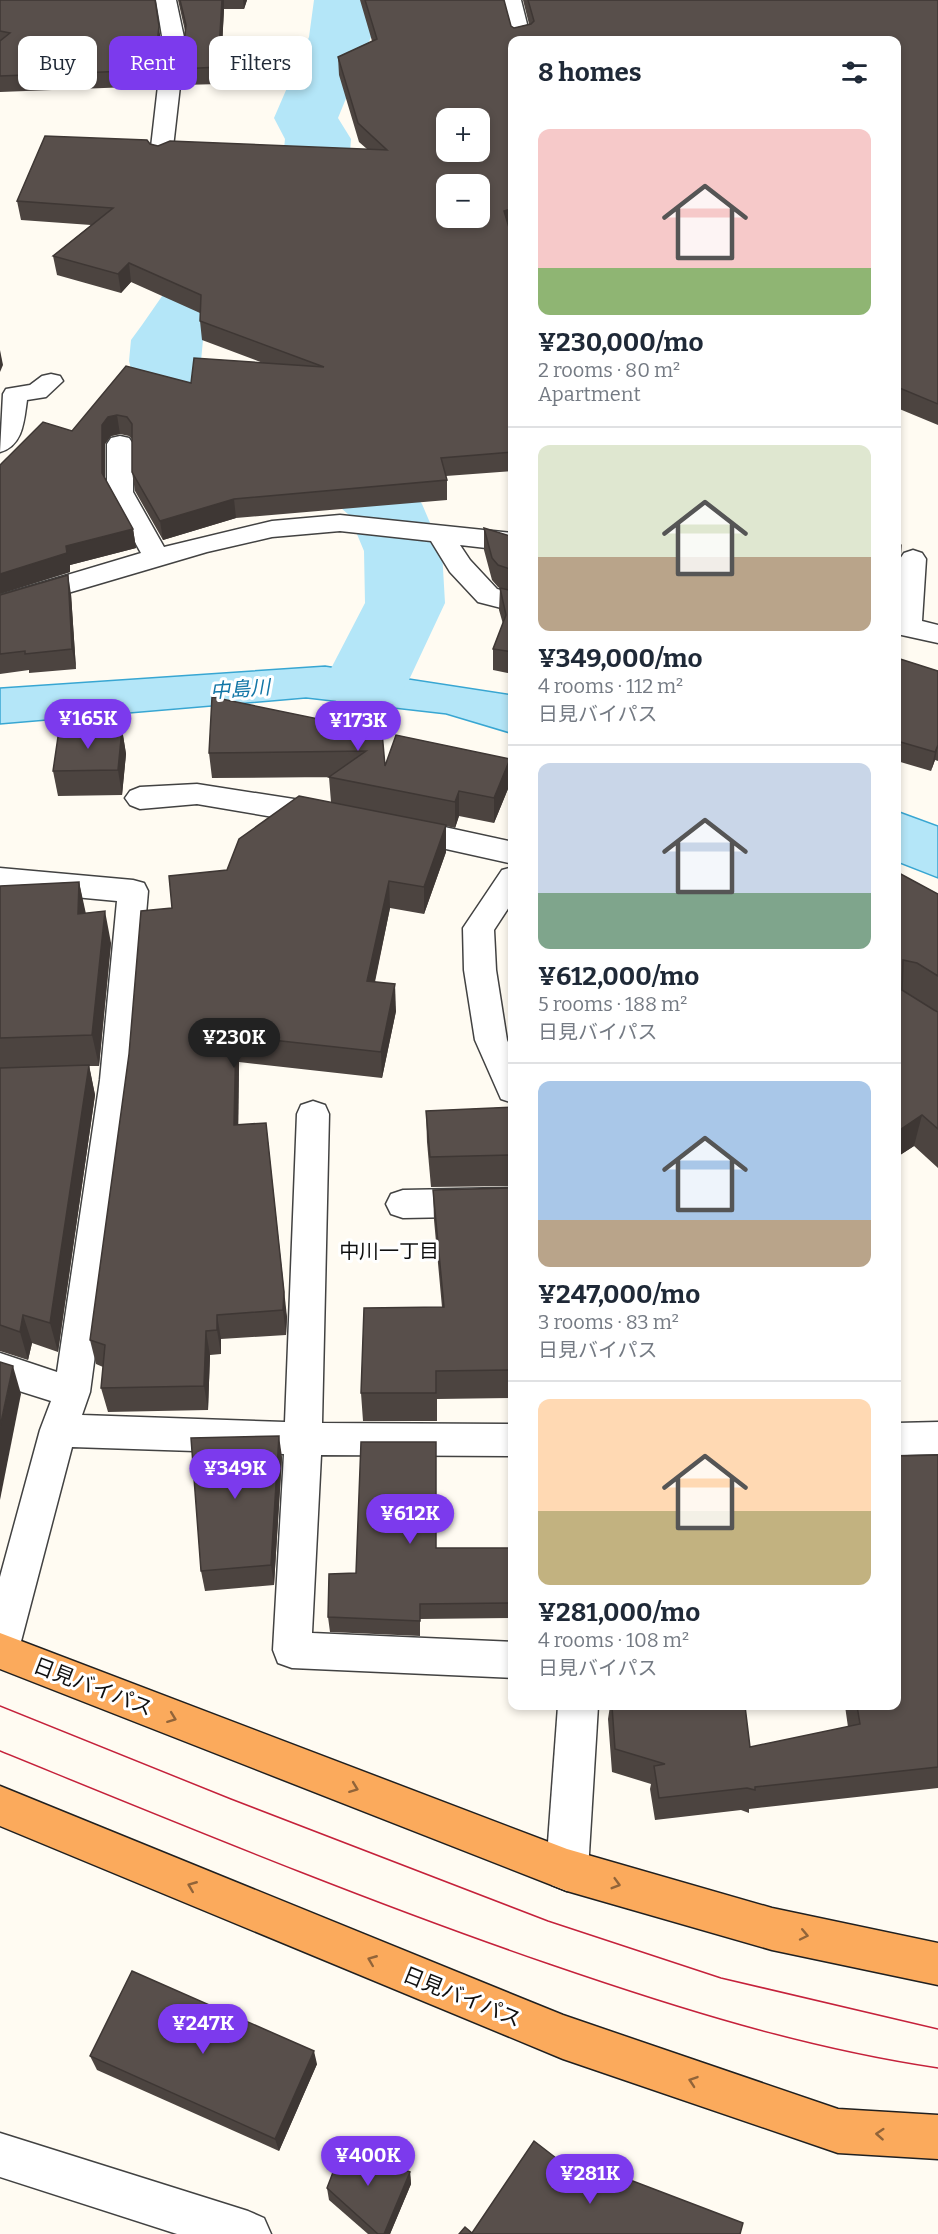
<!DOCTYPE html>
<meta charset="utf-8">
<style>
:root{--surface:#fff;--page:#f6f6f7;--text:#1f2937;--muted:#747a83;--line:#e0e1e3;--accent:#7c3aed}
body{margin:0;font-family:Bitter,"Noto Sans JP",serif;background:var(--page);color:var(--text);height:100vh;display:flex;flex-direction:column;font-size:22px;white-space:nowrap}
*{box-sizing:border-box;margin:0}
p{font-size:20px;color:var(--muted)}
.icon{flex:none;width:33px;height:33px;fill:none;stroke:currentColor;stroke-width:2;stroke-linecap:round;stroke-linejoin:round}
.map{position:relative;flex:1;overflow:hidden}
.drawer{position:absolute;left:508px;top:36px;width:393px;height:1674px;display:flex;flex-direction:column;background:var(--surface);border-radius:12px;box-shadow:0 3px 9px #0003}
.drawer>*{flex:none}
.top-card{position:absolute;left:18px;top:36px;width:400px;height:54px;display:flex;gap:12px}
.tools{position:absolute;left:436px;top:108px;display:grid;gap:12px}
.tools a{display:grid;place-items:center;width:54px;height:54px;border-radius:12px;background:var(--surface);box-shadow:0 3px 9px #0003;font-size:30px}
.price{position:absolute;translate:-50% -51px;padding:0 14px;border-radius:21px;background:var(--accent);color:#fff;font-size:20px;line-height:39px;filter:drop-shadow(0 2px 3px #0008)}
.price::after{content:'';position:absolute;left:50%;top:36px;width:18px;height:14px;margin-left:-9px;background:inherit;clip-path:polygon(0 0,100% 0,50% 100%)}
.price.on{background:#222;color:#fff}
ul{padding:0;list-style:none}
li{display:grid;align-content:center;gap:12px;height:318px;padding:0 30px}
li+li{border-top:2px solid var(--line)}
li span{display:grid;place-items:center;height:186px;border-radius:12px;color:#555}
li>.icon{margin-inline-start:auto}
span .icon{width:108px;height:108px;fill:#fffc;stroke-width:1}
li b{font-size:26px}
h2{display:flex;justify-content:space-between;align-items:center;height:72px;padding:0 30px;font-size:26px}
.chip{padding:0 21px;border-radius:12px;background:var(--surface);box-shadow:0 3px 9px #0003;font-size:21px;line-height:54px}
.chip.on{background:var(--accent);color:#fff}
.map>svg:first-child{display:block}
</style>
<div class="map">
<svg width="938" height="2234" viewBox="0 0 938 2234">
<rect width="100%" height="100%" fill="#fffbf2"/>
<g fill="#b4e6f8" stroke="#38a6d2" stroke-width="1.5">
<path d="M325,666L513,695V734L446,714L306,698L0,724V688Z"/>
<path d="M897,811L938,826V878L897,862Z"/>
</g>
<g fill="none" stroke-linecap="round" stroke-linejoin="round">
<path fill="#b4e6f8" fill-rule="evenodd" d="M314,0H374L371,37L338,118L351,139L347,197L339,226L329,240L309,257L287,268L217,319L203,340L201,361L205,373L302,424L370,452L410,487L422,504L442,551L445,603L408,682L395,702L366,710L337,702L324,682L365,603L364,551L349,515L316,486L248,456L146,401L135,385L129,361L131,340L142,325L167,289L239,238L261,227L273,217L279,197L285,139L274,118L309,37Z"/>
<defs>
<g id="minor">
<path d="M156,0H176L185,42L172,156L169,161L161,163L153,161L150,156L163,42Z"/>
<path d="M501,0H521L531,40H513V44Z"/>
<path d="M51,374L60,376L63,381L46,397L27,400C24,421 23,446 0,452L3,394L6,389L30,385L42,376Z"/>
<path d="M120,436L129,438L133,444V492L164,547L272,521L340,515L513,533V551L460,545L470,560L497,589L513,593V611L478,602L450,572L431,541L340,531L272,537L207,552L0,613V595L141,553L107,492V444L111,438Z"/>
<path d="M913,550L922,553L926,559L922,621L938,625V643L897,634L900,559L904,553Z"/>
<path d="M197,784L326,804L336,807L341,815L336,823L326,826L197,804L140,809L130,805L125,798L130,791L140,787Z"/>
<path d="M403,818L513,842V864L392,837L388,829L392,821Z"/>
<path d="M513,867V901L494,930L496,970L507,1040L513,1053V1103L501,1099L475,1040L464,970L463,928L502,870Z"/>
<path d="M0,868L133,880L144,883L148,891L132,1080L90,1392L82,1415L285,1422L297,1114L301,1105L313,1101L325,1105L329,1114L322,1423L513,1424V1456L321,1455L312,1633L513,1642V1678L292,1668L278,1663L273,1650L284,1454L72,1447L19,1649L14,1662L0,1667V1577L40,1430L51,1401L0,1385V1353L57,1372L100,1080L117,901L0,890Z"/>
<path d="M513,1188V1216L403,1218L391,1214L386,1204L391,1194L403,1190Z"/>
<path d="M938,1422V1454L897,1455V1423Z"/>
<path d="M558,1706H598L588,1870L582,1885L567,1891L552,1885L546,1870Z"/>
<path d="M0,2133L248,2211L264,2218L271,2234H177L0,2177Z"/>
</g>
<g id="trunk">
<path d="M0,1633L567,1849L772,1908L938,1943V1985L772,1950L567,1891L0,1669Z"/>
<path d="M0,1786L563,2015L838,2109L938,2115V2159L838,2153L563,2059L0,1826Z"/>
</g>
</defs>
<use href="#minor" stroke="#424242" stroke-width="3"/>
<use href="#trunk" stroke="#202020" stroke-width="3"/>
<use href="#minor" fill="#fff" fill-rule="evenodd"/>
<use href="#trunk" fill="#fbaa5c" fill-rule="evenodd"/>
<g stroke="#c5213b" stroke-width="1.5">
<path d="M0,1706L231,1799L548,1921L721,1978L938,2029"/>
<path d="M0,1751C182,1825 363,1900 549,1964C677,2008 804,2048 938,2068"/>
</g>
</g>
<g fill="#4c4440">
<path d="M0,0L161,42L156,86L0,92Z"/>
<path d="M178,0H247L244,9H224L220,84L182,85L181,69L185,31Z"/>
<path d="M360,0H504L511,26L514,28L529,24L523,0H938V425L897,408V40H513V226L509,228L513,241V471L446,476L447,480V500L236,518L163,540L135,491L132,472V439L129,436L120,434L111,436L105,444V478L133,529L136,548L70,565V572L0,594V465L72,431L191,383L263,363L202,340L200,321V313L131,282L121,293L57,275L53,256L91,225L21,220L17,201L150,144L158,146L367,149L359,142L339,75L338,57L372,41Z"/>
<path d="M484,528L513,537V674L493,670V649L503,624L499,610L500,588L503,589L498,587L492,580L484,550Z"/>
<path d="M71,594L76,669L29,673V670L0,674V595Z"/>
<path d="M897,658L938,671V761L935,760L931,771L897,761Z"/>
<path d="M122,729L126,754L122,795L58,796L53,771Z"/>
<path d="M382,732L385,766L510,759V784L494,823L459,816L455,828L446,826V852L424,914L390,908L375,982L396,1011L382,1078L239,1062L238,1124L287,1317L286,1335L221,1339V1354L210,1355L208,1410L108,1412L101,1388L103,1367L96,1364L90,1340L172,908L227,870L331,802L329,777H330L212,778L209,753Z"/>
<path d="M897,872L938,894V1168L914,1146L897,1157Z"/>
<path d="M79,882L85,913L111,943L99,1066H89L95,1095L58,1352L32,1343L28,1360L0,1351V886Z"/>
<path d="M513,1107V1186L431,1187L427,1142L426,1111Z"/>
<path d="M513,1188V1398L437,1399V1421H363L361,1393L442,1307L434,1220L433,1190Z"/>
<path d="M938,1455V1788L749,1809V1813L741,1810L655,1820L650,1789L651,1784L612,1772L608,1719L610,1706H744L750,1747L848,1727L845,1706H897Z"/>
<path d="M282,1457L274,1585L205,1591L201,1571Z"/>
<path d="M436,1548H513V1618L420,1619V1636L330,1632L328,1617Z"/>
<path d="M90,2056L317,2064L279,2151L97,2070Z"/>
<path d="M410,2172L411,2184L390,2234H368L329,2200L327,2188Z"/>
</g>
<g fill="#3e3734">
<path d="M222,0H224V9L220,84L218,67Z"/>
<path d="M243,0H247L244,9Z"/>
<path d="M159,26L161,42L156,86L154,70Z"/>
<path d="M513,208V226L504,230V211Z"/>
<path d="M129,263L131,282L121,293L118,274Z"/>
<path d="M0,350L3,365L0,372Z"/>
<path d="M117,415L120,434L111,436L105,444V492L102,473V425L108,417Z"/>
<path d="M234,499L236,518L163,540L160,521Z"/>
<path d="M133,529L136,548L70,565V572L0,594V574L66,546Z"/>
<path d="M68,575L71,594L76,669L72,649Z"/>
<path d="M122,729L126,754L122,795L118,770Z"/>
<path d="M938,745L935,760L931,771L935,752Z"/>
<path d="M510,759V784L494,823V798Z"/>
<path d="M459,791V816L455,828V802Z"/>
<path d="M446,825V852L424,914V887Z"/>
<path d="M389,881L390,908L369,1008L367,981Z"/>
<path d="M79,882L86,914H78Z"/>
<path d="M105,911L111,943L99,1066L92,1035Z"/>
<path d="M395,984L396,1011L382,1078L381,1052Z"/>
<path d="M236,1036L239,1062L238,1151L234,1125Z"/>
<path d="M89,1065L95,1095L58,1352L50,1323Z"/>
<path d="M922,1115L914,1146L897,1157V1143L901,1129Z"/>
<path d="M266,1123L287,1317L286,1335L283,1310Z"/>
<path d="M23,1315L32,1343L28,1360L20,1332Z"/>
<path d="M217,1315L221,1339V1354L217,1330Z"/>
<path d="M206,1331L210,1355L208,1410L204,1386Z"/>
<path d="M13,1366L21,1394L0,1500V1427Z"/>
<path d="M279,1436L282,1457L274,1585L271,1565Z"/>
<path d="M314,2051L317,2064L279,2151L275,2139Z"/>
<path d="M410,2172L411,2184L390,2234H384Z"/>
</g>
<g fill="#584f4b" stroke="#3e3734" stroke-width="1.5" fill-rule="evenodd">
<path d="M0,0H155L159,26L154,70L0,76V41L10,33L0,31Z"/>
<path d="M180,0H222L218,67L181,69L186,25Z"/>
<path d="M365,0H504L511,26L514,28L531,24L534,21L528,0H938V404L897,387V40H513V208L504,211L513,241V452L441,458L447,480L234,499L160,521L132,472V424L127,417L117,415L108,417L102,425V473L133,529L66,546L67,553L0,574V465L43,422L72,431L126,366L191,383L194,358L324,367L200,321L201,295L129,263L118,274L53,256L113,208L17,201L45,136L147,140L150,144L158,146L170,141L387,150L358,123L338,57L377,39ZM447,118H480V152H447ZM447,184H480V218H447Z"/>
<path d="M484,528L513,537V570L498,565L492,558Z"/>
<path d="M897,544L901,545L897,606Z"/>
<path d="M68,575L72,649L25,654V651L0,654V595Z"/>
<path d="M500,588L513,591V652L493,649L506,615Z"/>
<path d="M897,658L938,671V745L935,752L897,741Z"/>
<path d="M212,697L382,732L385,766L396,735L510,759L494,798L459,791L455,802L329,777L366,751L209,753Z"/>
<path d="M122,729L118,770L53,771L59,730Z"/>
<path d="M299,796L446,825L424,887L389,881L367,981L395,984L381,1052L236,1036L234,1125L266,1123L284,1292L283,1310L217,1315V1330L206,1331L204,1386L101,1388L105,1345L90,1340L129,1054L141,911L172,908L169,876L227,870L239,839Z"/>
<path d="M897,872L938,894V976L917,963L903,960L902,990L934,1010L938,1012V1129L922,1115L901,1129L897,1126Z"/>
<path d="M79,882L78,914L105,911L92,1035L0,1038V886Z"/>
<path d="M89,1065L50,1323L23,1315L20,1332L0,1325V1068Z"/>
<path d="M513,1107V1155L430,1157L426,1111Z"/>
<path d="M513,1188V1370L436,1371V1393H361L364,1308L444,1307L433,1190Z"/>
<path d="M0,1362L13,1366L0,1427Z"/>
<path d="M279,1436L271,1565L201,1571L191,1438Z"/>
<path d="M361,1442H436V1548H513V1603L420,1604V1621L328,1617L329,1574L356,1573Z"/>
<path d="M938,1455V1767L755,1787V1790L747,1788L659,1798L654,1766L665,1764L615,1749L612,1706H745L750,1747L860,1724L857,1706H897V1456Z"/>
<path d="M132,1971L314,2051L275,2139L90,2056Z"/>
<path d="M534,2141L591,2185L596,2167L743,2223L740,2234H459L465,2227L472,2233Z"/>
<path d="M343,2146L410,2172L384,2234H378L327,2188Z"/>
</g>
<defs><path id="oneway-chevron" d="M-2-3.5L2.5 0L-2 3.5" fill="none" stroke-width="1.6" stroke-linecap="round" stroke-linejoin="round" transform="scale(1.5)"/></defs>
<g stroke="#916439">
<use href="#oneway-chevron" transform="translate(172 1718) rotate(21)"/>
<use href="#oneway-chevron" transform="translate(354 1788) rotate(21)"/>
<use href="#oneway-chevron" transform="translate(616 1884) rotate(16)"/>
<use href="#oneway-chevron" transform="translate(192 1886) rotate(-158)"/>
<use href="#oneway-chevron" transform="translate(804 1935) rotate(12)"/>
<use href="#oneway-chevron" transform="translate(372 1960) rotate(-158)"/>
<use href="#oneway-chevron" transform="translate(693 2081) rotate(-161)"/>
<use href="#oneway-chevron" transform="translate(880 2134) rotate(-176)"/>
</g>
<g text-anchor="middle" stroke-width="6" stroke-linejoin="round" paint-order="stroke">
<g font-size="20" font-style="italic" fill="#1377a7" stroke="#fff">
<text transform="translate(240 689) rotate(-4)" y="7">中島川</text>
</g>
<g font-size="20" fill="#0f0f0f" stroke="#fff">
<text x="389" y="1258">中川一丁目</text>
</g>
<g font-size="21" fill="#0f0f0f" stroke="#fff">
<text transform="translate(93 1687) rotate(21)" y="7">日見バイパス</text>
<text transform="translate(462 1997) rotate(22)" y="7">日見バイパス</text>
</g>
</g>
</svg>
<div class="tools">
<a>+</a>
<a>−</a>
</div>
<b class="price" style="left:88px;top:750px">¥165K</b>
<b class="price" style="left:358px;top:752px">¥173K</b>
<b class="price on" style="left:234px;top:1069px">¥230K</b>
<b class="price" style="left:235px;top:1500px">¥349K</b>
<b class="price" style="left:410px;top:1545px">¥612K</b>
<b class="price" style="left:203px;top:2055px">¥247K</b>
<b class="price" style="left:368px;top:2187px">¥400K</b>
<b class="price" style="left:590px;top:2205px">¥281K</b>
<div class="top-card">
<a class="chip">Buy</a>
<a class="chip on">Rent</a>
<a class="chip">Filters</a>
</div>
<section class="drawer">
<h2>8 homes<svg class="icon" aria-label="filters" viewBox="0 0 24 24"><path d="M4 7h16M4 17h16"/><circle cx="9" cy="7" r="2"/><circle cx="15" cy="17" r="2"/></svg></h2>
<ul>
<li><span style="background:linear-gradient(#f6c9c9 75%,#8fb573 0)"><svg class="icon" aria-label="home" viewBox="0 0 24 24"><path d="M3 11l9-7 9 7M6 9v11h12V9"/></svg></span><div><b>¥230,000/mo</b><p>2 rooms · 80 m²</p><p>Apartment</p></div></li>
<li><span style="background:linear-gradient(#dfe7d0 60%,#b9a48a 0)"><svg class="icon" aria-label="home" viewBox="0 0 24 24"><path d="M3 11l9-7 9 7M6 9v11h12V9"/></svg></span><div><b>¥349,000/mo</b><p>4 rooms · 112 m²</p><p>日見バイパス</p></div></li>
<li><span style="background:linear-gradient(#c9d6e8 70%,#7fa58c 0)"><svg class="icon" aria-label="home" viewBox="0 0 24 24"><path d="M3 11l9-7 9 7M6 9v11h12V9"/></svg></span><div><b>¥612,000/mo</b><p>5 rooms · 188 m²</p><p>日見バイパス</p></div></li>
<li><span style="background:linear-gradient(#a9c7e8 75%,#b9a48a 0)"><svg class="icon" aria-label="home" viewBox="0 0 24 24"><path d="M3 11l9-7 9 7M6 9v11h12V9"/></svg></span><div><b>¥247,000/mo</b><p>3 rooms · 83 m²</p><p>日見バイパス</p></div></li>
<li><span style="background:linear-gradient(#ffd9b3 60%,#c2b280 0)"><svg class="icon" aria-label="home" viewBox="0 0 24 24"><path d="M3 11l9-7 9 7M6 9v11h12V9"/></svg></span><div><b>¥281,000/mo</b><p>4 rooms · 108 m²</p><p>日見バイパス</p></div></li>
</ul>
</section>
</div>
